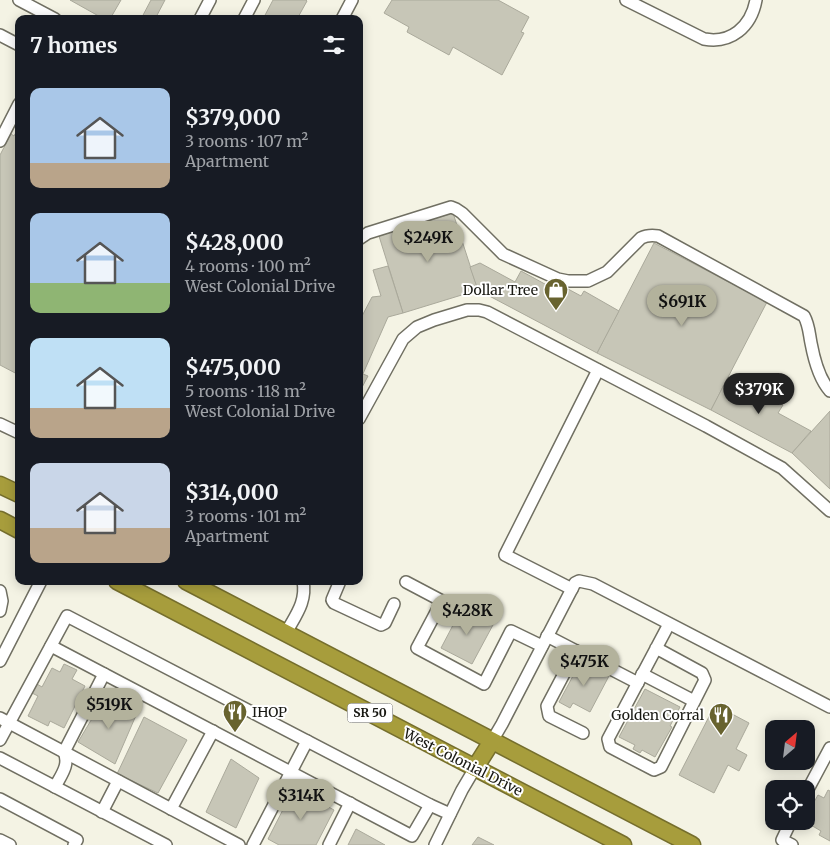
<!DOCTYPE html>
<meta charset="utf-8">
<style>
:root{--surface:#171b24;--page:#242831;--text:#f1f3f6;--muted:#9ea1a6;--accent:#b3b29c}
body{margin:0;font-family:Merriweather,serif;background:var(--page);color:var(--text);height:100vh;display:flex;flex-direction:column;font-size:19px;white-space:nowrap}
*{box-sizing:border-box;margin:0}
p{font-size:16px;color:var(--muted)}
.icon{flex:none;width:28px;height:28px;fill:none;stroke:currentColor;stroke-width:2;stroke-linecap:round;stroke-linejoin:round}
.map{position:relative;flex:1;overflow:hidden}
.side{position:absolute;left:15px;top:15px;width:348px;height:570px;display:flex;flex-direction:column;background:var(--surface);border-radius:10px;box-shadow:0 2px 12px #0003}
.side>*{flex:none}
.needle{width:32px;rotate:28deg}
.buttons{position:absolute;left:765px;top:720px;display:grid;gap:10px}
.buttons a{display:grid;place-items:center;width:50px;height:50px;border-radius:10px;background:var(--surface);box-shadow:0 2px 12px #0003;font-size:25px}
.price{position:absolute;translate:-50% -42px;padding:0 11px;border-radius:18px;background:var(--accent);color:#111;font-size:16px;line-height:32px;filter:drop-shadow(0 1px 2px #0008)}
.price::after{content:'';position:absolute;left:50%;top:30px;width:15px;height:11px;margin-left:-8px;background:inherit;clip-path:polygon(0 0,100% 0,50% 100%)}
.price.current{background:#222;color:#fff}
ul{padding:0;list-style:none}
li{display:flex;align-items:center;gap:15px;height:125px;padding:0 15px}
li span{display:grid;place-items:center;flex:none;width:140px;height:100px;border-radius:10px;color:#555}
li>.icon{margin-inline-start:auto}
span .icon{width:60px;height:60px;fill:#fffc;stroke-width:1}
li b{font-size:21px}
h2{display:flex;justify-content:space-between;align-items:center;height:60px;padding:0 15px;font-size:21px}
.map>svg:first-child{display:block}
</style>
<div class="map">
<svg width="830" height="845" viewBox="0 0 830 845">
<rect width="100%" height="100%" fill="#f4f3e4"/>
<g fill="#c7c6b7" stroke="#aaa99b">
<path d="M70,0H121L110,19H104Z"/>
<path d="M151,0H165L155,19H141Z"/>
<path d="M273,0H306L307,1L297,19H263Z"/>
<path d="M392,0H498L529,17L521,32L524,33L502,75L453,47L449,55L407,32L409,27L384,13Z"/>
<path d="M19,127V375L0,365V155L11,134L14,136Z"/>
<path d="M453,213L478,290L403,313L379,236Z"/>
<path d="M654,243L767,302L711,410L597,353Z"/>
<path d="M480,263L515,282L521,271L565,295L568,289L581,296L584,291L619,311L597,353L478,290L470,267Z"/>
<path d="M388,266L403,313L388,317L362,376L359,375V317L361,318L372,297L381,296L373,270Z"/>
<path d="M363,374L368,376L359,393V375L362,376Z"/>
<path d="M728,377L783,405L778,413L811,431L792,453L711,410Z"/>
<path d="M830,411V489L792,453Z"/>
<path d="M462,608L486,620L487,619L494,623L472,664L441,648Z"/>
<path d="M581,661L609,676L590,712L573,703L570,708L559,702Z"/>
<path d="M64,664L77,670L72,679L85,686L64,728L50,721L48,726L28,716L38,696L32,693L37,684L42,687L52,668L60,672Z"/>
<path d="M645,689L680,707L670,726L672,727L655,757L642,750L640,753L633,749L635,745L619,737Z"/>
<path d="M105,697L137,713L115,764L78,742Z"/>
<path d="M715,705L749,723L736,749L747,755L739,771L728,765L714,793L679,775Z"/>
<path d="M144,717L187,740L158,793L117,774Z"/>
<path d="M231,759L259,778L236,828L206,812Z"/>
<path d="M294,788L334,810L316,845H279L268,839Z"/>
<path d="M828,790L830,791V841L819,835L821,831L804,821H806V816L818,795L824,798Z"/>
<path d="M356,829L385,845H348Z"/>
<path d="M478,837L494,845H472Z"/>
</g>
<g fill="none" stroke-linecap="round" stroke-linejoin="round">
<defs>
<g id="minor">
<path d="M19,0L55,19"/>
<path d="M626,0L704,39C731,44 751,27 756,0"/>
<path d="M200,19L210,0"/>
<path d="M244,19L254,0"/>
<path d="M342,19L352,0"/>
<path d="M0,35L19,45"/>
<path d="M0,141L19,104"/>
<path d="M359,239L368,233L451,207L456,209L462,213L503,254L558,279L568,281H588L607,272L641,238C647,235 651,235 658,236L804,316C809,325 809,333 811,343C814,359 819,379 830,391"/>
<path d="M359,419L403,339L417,327L434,320L467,310H479L487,312L706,426L782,468L830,511"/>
<path d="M0,424L19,433"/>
<path d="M340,581L332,600L334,603L381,625L385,623L394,604"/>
<path d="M406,582L442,601L417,648L484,684L511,631L542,646"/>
<path d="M572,589L505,555L598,370"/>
<path d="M0,591L2,601L0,611"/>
<path d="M286,633C295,616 307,602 303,581"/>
<path d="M547,636L638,683"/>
<path d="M51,646L412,836L430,805"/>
<path d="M656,648L702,673L705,680L661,767L654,770L610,747L608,739L669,624"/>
<path d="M576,651L547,706L549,716L583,733"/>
<path d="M0,661L41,581"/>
<path d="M642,674L694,701"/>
<path d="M0,718L239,845"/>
<path d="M0,740L67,616L430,805L450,814"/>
<path d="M492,741L502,724L575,583L579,581L593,584L830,707"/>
<path d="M0,758L166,845"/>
<path d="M55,787C61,775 70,765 64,752L104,674"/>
<path d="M806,793L830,748"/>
<path d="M0,799L77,840L74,845"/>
<path d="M171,809L213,731"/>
<path d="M102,812L118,781"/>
<path d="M791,821L782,840L792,845"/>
<path d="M0,840L10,845"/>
<path d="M253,845L307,741"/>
<path d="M329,845L350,803"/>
<path d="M435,845L462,790L475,768"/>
</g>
<g id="highway">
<path d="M0,485L19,494"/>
<path d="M0,520L19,530"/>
<path d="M117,581L623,845"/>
<path d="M186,581L692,845"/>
<path d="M475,768L492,741"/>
</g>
</defs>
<use href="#minor" stroke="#706f62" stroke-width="14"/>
<use href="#highway" stroke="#756e2d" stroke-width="19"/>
<use href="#minor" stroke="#fff" stroke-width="11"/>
<use href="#highway" stroke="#a79d3c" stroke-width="16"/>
</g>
<defs>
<symbol id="shop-pin" viewBox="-11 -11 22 30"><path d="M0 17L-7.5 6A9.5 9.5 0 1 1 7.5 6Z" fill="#68632f" stroke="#fff"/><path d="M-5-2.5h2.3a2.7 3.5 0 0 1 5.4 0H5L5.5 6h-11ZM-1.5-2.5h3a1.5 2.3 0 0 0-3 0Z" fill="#fff"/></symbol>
<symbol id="restaurant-pin" viewBox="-11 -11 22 30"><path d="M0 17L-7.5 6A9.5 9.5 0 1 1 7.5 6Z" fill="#68632f" stroke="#fff"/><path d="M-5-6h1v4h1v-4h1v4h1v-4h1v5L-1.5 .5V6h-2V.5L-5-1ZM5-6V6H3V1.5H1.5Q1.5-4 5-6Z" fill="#fff"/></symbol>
</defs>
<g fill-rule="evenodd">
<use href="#shop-pin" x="542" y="276" width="28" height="38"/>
<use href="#restaurant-pin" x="221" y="698" width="28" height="38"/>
<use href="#restaurant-pin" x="707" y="701" width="28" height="38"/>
</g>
<g text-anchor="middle" stroke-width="4" stroke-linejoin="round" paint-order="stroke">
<rect fill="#fff" stroke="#5d5d59" stroke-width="1" x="347.5" y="703.5" width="45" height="19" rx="4"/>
<g font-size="12" font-weight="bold" fill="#181812">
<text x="370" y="717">SR 50</text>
</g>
<g font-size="14" fill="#181812" stroke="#fff" text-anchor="end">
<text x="538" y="295">Dollar Tree</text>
<text x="252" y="717" text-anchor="start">IHOP</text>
<text x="704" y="720">Golden Corral</text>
</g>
<g font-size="14" fill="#181812" stroke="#fff">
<text transform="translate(463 762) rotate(27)" y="5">West Colonial Drive</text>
</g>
</g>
</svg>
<div class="buttons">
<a><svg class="needle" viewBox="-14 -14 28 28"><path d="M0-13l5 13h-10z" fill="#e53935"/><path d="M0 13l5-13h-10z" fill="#9ea1a6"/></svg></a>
<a><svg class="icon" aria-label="locate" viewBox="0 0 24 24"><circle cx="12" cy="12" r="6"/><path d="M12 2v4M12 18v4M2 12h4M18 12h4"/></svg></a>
</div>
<b class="price" style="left:428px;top:263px">$249K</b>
<b class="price" style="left:682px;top:327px">$691K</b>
<b class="price current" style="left:759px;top:415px">$379K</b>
<b class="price" style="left:467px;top:636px">$428K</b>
<b class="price" style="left:584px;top:687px">$475K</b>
<b class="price" style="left:109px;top:730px">$519K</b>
<b class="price" style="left:301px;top:821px">$314K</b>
<section class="side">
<h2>7 homes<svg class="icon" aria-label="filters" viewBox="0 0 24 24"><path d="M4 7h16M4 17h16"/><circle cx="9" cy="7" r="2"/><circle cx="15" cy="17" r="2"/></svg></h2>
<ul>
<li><span style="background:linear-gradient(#a9c7e8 75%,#b9a48a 0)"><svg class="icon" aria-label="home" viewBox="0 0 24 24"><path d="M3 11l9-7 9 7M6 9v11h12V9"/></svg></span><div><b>$379,000</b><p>3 rooms · 107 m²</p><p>Apartment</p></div></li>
<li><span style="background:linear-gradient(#a9c7e8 70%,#8fb573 0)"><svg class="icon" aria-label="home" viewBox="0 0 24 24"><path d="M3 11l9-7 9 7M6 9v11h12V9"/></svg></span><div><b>$428,000</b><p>4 rooms · 100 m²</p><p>West Colonial Drive</p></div></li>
<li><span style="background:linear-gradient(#bfe0f5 70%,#b9a48a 0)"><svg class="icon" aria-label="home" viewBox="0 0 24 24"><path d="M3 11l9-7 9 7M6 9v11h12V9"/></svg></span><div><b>$475,000</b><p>5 rooms · 118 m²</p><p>West Colonial Drive</p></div></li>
<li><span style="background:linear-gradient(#c9d6e8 65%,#b9a48a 0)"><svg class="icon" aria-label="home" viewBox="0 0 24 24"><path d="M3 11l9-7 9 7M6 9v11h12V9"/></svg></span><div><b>$314,000</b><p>3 rooms · 101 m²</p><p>Apartment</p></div></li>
</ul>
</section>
</div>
